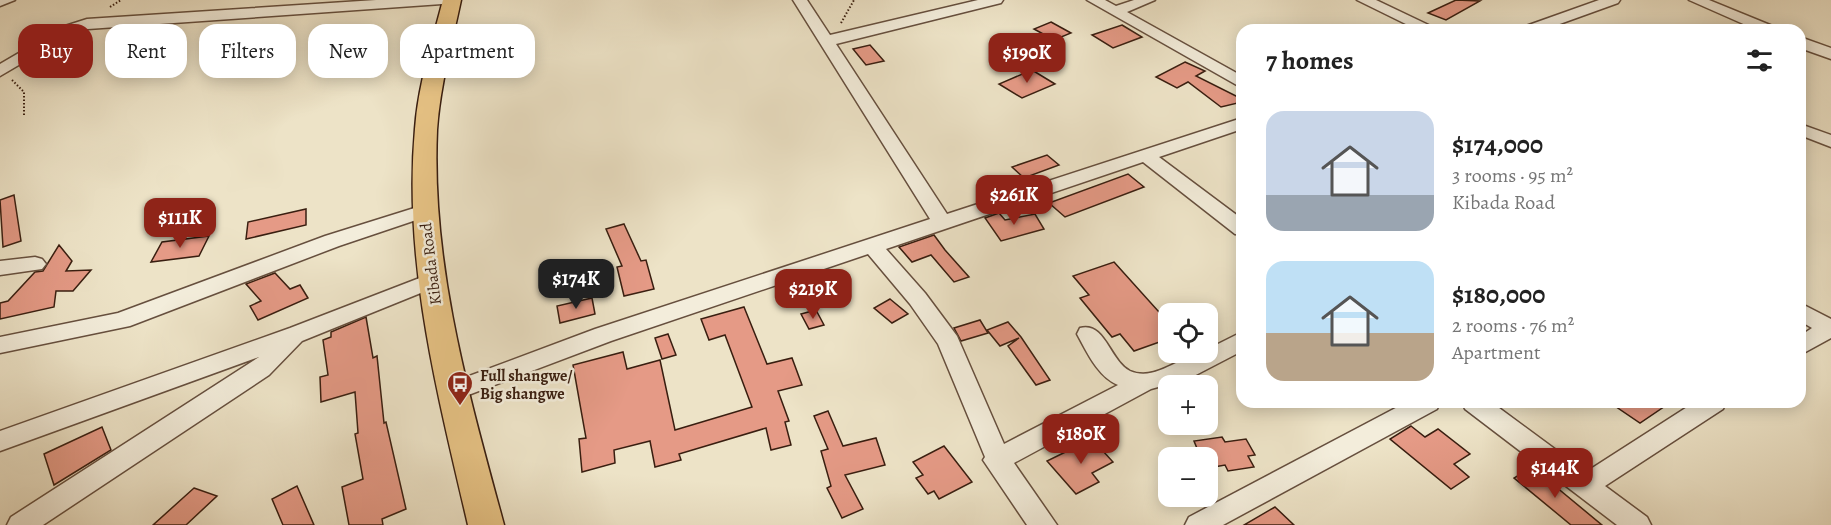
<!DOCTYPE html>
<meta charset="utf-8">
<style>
:root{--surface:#fff;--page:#f6f6f6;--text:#222;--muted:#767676;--accent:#8f2418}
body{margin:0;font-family:Alegreya,serif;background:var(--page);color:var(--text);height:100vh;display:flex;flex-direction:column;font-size:22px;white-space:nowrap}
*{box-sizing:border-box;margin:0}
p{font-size:20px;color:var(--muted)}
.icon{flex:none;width:33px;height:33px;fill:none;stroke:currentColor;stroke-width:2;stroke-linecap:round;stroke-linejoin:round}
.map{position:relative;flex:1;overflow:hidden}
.sheet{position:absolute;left:1236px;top:24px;width:570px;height:384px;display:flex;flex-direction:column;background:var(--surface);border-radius:18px;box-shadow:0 3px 15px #0003}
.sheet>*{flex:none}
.banner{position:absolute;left:18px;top:24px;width:570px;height:54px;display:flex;gap:12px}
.fabs{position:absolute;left:1158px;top:303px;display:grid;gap:12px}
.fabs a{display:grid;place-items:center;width:60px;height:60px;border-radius:12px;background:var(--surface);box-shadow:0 3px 15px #0003;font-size:30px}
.price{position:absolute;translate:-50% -51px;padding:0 14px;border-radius:12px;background:var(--accent);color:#fff;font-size:20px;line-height:39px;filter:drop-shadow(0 2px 3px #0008)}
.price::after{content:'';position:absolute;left:50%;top:36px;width:18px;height:14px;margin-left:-9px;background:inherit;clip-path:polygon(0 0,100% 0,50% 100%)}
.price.current{background:#222;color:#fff}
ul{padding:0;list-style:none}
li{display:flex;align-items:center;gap:18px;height:150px;padding:0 30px}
li span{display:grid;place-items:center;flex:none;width:168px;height:120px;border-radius:18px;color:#555}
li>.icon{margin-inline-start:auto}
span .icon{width:72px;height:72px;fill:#fffc;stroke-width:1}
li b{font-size:26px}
h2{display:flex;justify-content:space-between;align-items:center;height:72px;padding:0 30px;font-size:26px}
.pill{padding:0 21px;border-radius:18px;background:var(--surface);box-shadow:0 3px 15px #0003;font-size:21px;line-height:54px}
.pill.current{background:var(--accent);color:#fff}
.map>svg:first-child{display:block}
</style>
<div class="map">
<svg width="1831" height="525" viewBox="0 0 1831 525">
<rect width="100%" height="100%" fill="#ede3c7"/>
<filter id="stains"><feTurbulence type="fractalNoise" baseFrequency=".00333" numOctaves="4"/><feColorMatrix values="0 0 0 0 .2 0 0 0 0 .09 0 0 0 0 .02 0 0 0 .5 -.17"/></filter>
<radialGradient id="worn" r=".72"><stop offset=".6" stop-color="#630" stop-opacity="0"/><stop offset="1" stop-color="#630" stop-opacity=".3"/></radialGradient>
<g fill="#e59a86" stroke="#391e10" stroke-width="1.5">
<path d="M1456,0L1480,1L1446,20L1428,13Z"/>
<path d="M1051,22L1071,33L1054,40L1034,29Z"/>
<path d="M1122,25L1142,37L1113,48L1092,35Z"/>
<path d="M870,45L884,61L866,65L853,49Z"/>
<path d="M1185,62L1205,71L1196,76L1242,99V102L1221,107L1188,82L1177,88L1156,77Z"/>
<path d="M1032,70L1055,84L1022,98L999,84Z"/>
<path d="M1047,155L1059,165L1024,178L1012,167Z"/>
<path d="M1128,174L1144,187L1065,217L1049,203Z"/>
<path d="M14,195L21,241L3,247L0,200Z"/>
<path d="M306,209V225L246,239L248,222Z"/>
<path d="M999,213L1005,220L1035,214L1044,229L1001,241L985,218Z"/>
<path d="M624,224L641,261L646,260L654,289L624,296L617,267L622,266L606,229Z"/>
<path d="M934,235L945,250L969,277L954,282L931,255L912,262L899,247Z"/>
<path d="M209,236L199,256L151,262L162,242Z"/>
<path d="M59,245L72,261L66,271L91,270L73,291H56L54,307L0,319V303L8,301L35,272L43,271Z"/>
<path d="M1114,262L1168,322V339L1134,351L1120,334L1112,337L1080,298L1089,295L1073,276Z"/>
<path d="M275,273L290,289L300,285L308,298L258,320L250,306L261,301L246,284Z"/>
<path d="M592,298L595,314L560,323L557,306Z"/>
<path d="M890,299L908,314L892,323L874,308Z"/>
<path d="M744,307L767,364L792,358L802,385L778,391L789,421L785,422L791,445L771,450L766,428L679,454L681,460L655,467L650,441L614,450L615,463L582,472L579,439L586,438L573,365L623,352L627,369L660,360L675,430L752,407L725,335L709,340L701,319Z"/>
<path d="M816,310L824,325L809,329L801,314Z"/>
<path d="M366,317L373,358L377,356L384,423L386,422L406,509L382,519L383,525H349L342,487L363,479L355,434L358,433L355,392L321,402L320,377L328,375L323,340L331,337V332Z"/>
<path d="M980,320L988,333L961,341L954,328Z"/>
<path d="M1008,322L1021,337L1050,380L1036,385L1008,346L1019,338L1000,346L987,330Z"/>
<path d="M668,334L676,355L662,359L655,338Z"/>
<path d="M1609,402H1671L1640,423Z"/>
<path d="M828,411L843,446L876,438L885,465L845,475L863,509L842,518L827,488L831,486L821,451L828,449L814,416Z"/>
<path d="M1411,426L1425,437L1438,429L1470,454L1454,464L1469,477L1451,489L1390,439Z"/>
<path d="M102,427L111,450L54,485L44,454Z"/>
<path d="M1222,437L1225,442L1246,439L1255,455L1248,456L1254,467L1228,471L1225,465L1208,468V458H1201L1194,441Z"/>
<path d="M1092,439L1113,462L1092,473L1099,482L1076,494L1047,461Z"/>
<path d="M944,446L972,482L939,499L934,491L928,494L916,478L923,475L913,462Z"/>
<path d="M1532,467L1602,525H1571L1514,478Z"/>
<path d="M297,486L314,525H283L272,499Z"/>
<path d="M194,488L217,496L186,525H153Z"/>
<path d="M1275,507L1294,525H1244Z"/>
</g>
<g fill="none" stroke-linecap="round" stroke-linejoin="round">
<defs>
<g id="minor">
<path d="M0,0H15L0,6Z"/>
<path d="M376,0H449L442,4L88,29L75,32L0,76V64L65,26L87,19Z"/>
<path d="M793,0H807L830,35L978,0H1003L1001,3L836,44L947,214L1242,118V129L1159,157L1242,219V235L1235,234L1143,162L886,249L925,293L957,336L1004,444L1118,385C1098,377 1087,352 1077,334L1080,328C1105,321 1110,361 1130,371C1157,383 1183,352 1208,352V349L1242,332V351L1190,378L1151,389L1014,463L1057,525H1027L983,460L985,457L938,344L910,304L868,254L611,341L463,397L454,400L445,397L442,391L445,385L595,329L930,219Z"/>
<path d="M1087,0H1105L1116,6L1134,0H1155L1127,12L1242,76V88Z"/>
<path d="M1357,0H1376L1439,30H1418Z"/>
<path d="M1599,0H1620L1618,3L1543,30H1520L1523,27Z"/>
<path d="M1689,0H1709L1775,27L1778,30H1757Z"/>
<path d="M1800,37L1831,48V59L1800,48Z"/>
<path d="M1800,124L1831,135V147L1800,135Z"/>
<path d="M424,205L431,207L434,211L431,215L339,246L130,326L0,353V337L118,313L325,236Z"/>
<path d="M35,257L42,259L46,264L42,269L0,275V261Z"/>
<path d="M430,274L438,276L441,281L438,286L302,341L269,375L43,525H7L11,517L259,357L0,451V431L290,328Z"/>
<path d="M1800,303L1831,319V338L1800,355V336L1812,328L1800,321Z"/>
<path d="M1407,402H1440L1437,409L1223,525H1185L1189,517Z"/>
<path d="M1462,402H1491L1586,472L1695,402H1726L1723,409L1605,486L1647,517L1651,525H1617L1465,409Z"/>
</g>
<path id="major" d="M443,0H461C452,43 440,86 437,130C431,266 469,395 504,525H468C438,395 403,264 415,129C418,85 432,43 443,0Z"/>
</defs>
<use href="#minor" stroke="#664f3e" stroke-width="3"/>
<use href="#major" stroke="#391e10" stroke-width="3"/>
<g stroke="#391e10" stroke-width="2" stroke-dasharray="1.5 2" stroke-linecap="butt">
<path d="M110,7L121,0"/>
<path d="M841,23L854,0"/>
<path d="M12,80L24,92V116"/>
</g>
<use href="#minor" fill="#f3eddb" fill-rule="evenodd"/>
<use href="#major" fill="#e6c284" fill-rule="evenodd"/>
</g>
<defs>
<symbol id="bus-pin" viewBox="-11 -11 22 30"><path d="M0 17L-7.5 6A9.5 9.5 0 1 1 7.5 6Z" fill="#8f2418" stroke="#f3eddb"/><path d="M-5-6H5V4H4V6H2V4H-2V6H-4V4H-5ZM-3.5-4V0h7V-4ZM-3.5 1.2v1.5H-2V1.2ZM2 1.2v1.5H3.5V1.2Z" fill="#fff"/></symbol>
</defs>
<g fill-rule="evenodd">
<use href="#bus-pin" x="445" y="369" width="30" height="40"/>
</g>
<g text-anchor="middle" stroke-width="5" stroke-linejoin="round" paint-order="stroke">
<g font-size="16" fill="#391e10" stroke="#f3eddb">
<text transform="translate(430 264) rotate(-97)" y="6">Kibada Road</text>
</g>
<g font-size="16" font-weight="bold" fill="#391e10" stroke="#f3eddb" text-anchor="start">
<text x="480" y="381">Full shangwe/<tspan x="480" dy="18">Big shangwe</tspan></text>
</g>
</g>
<rect width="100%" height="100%" filter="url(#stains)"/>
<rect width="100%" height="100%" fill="url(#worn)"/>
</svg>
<div class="fabs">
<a><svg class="icon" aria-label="locate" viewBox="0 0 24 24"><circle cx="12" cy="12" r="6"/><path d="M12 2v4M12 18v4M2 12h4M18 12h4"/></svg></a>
<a>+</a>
<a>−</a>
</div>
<b class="price" style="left:1027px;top:84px">$190K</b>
<b class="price" style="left:1014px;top:226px">$261K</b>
<b class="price" style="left:180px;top:249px">$111K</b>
<b class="price current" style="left:576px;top:310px">$174K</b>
<b class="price" style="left:813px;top:320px">$219K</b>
<b class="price" style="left:1081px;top:465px">$180K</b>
<b class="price" style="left:1555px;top:499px">$144K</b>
<div class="banner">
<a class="pill current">Buy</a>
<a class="pill">Rent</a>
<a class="pill">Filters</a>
<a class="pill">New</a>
<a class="pill">Apartment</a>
</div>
<section class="sheet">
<h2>7 homes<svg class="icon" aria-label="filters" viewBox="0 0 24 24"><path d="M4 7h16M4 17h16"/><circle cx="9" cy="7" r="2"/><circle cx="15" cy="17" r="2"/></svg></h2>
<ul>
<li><span style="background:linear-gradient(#c9d6e8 70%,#9aa5b1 0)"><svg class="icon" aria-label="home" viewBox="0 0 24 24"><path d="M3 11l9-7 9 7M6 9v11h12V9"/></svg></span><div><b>$174,000</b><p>3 rooms · 95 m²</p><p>Kibada Road</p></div></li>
<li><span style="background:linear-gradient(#bfe0f5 60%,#b9a48a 0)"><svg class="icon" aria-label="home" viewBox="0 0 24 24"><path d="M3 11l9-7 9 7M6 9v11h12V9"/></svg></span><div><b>$180,000</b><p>2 rooms · 76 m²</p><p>Apartment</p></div></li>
</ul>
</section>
</div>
